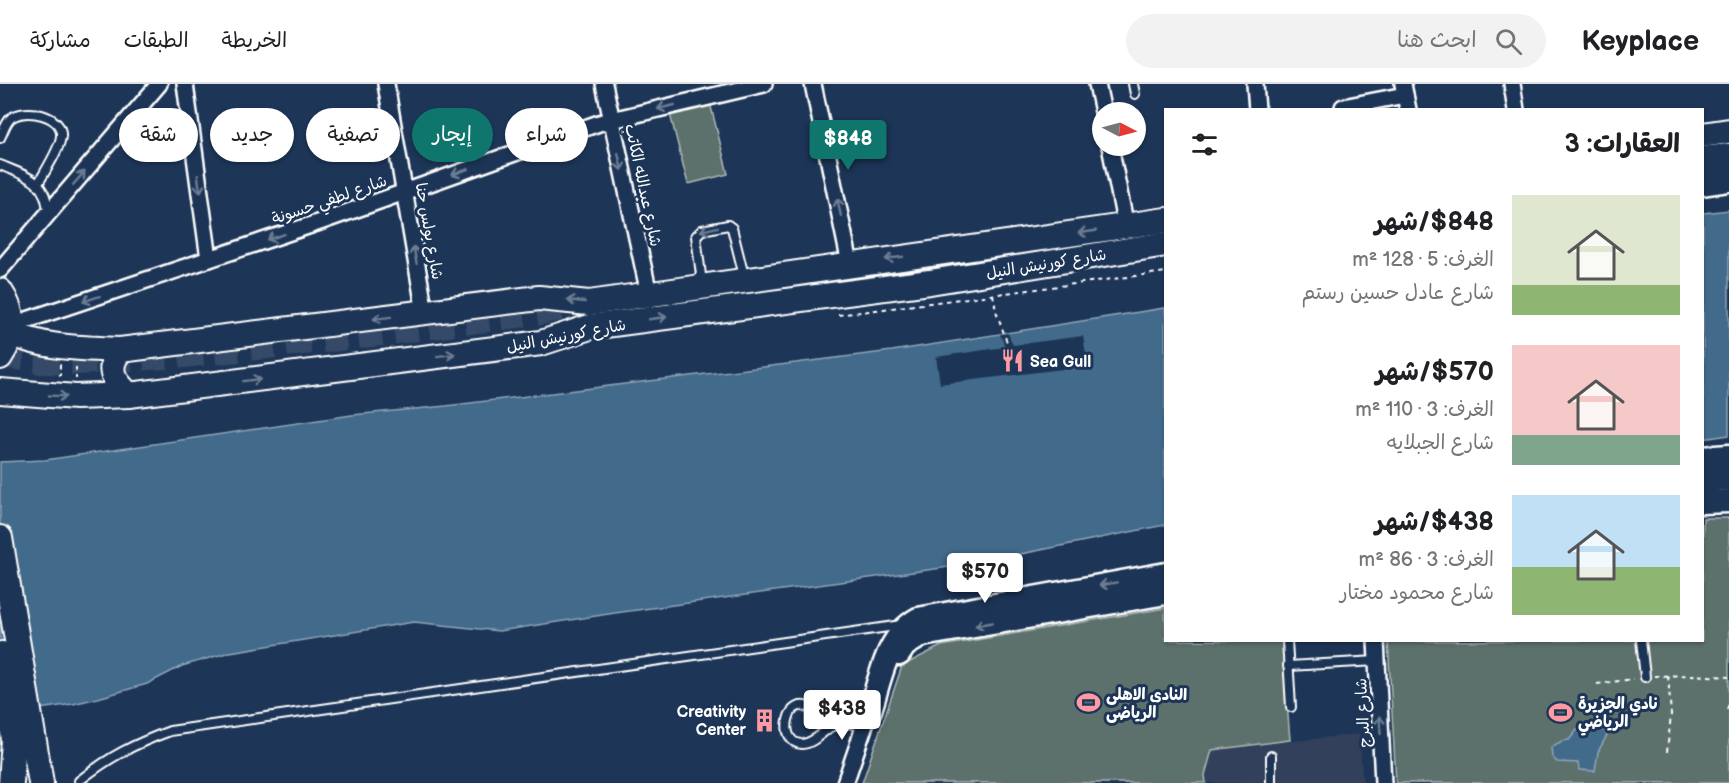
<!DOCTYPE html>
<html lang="ar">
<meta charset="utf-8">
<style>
:root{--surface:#fff;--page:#f2f2f2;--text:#202124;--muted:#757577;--line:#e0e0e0;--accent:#0f766e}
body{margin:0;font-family:"Balsamiq Sans","Playpen Sans Arabic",sans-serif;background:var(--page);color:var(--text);direction:rtl;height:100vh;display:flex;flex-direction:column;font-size:22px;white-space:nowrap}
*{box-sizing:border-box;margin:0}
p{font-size:20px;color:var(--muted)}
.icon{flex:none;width:33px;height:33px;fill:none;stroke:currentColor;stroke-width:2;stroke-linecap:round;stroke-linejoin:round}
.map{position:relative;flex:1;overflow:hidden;direction:ltr}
.sheet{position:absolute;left:1164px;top:24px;width:540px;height:534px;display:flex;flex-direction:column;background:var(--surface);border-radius:0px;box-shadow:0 2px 4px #0004;direction:rtl}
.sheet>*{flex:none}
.banner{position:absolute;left:18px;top:24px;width:570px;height:54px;direction:rtl;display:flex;gap:12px}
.needle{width:39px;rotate:96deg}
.controls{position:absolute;left:1092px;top:18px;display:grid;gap:12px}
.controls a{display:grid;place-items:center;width:54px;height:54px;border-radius:50%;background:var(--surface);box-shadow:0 2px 4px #0004;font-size:30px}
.price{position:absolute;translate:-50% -51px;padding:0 14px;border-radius:6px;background:#fff;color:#222;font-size:20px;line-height:39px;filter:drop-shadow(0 2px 3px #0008)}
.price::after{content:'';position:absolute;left:50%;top:36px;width:18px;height:14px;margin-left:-9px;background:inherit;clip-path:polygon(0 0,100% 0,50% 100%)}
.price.current{background:var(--accent);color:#fff}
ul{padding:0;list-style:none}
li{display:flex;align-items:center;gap:18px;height:150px;padding:0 24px}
li span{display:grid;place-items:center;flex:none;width:168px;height:120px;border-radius:0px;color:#555}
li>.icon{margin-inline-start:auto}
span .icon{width:72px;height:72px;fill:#fffc;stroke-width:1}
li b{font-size:26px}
h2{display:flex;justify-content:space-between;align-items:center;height:72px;padding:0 24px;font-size:26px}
.chip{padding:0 21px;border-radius:27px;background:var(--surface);box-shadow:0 2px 4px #0004;font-size:21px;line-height:54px}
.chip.current{background:var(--accent);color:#fff}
header{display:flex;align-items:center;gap:36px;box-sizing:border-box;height:84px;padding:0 30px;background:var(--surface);border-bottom:2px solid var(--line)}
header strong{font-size:28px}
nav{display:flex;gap:33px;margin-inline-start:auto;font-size:21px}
.search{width:420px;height:54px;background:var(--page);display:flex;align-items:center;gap:15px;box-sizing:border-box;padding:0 21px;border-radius:33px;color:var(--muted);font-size:22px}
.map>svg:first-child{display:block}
</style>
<header>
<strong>Keyplace</strong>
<div class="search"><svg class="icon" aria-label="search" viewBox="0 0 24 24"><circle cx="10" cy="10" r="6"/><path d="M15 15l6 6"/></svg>ابحث هنا</div>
<nav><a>الخريطة</a><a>الطبقات</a><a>مشاركة</a></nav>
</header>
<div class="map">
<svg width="1729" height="699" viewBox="0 0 1729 699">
<rect width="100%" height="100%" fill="#1d3557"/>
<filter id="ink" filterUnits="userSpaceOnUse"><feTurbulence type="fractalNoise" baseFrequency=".0167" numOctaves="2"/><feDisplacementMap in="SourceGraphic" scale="12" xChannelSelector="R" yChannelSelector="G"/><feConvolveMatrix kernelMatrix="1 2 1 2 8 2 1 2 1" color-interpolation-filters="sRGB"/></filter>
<g filter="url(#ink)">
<path fill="#30415c" d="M1359,650L1363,699H1206L1205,691L1212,666Z"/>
<g fill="#5d716c" stroke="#aeb8b6" stroke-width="1.5">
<path d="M710,19L728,90L688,100L670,30Z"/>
<path d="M1703,434H1729V699H1396L1388,557L1702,556Z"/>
<path d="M1165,524L1166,556L1282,557L1290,656L1212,666L1205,691L1206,699H862L902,582L941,562Z"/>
</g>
<g fill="#436b8b" stroke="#8ea6b9" stroke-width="1.5">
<path d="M1729,126V351L1703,355V129Z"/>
<path d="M1165,224V441L971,480L615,529L499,547L414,538L230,568L182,582L147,600L98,614L73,620L0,631V378L45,376L352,331L446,322L892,267Z"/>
<path d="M1598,643L1602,644L1607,651L1598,668L1595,687L1579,686L1578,679L1557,678L1552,673L1551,663L1562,657L1569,656L1577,646L1585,645L1588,648Z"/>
</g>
<path fill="#1d3557" d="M1008,249L1013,261L1083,252L1088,282L940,300L936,273L1005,263L1000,250Z"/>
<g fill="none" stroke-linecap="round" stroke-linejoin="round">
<path stroke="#344968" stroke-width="24" stroke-dasharray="24 12" stroke-linecap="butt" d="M0,271L39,278L77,279L183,272L350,254L541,229L581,220"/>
<defs>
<g id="lane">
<path d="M1133,0L1135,10"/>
<path d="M0,54C3,48 6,38 11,34C25,23 63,31 61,52C60,65 45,87 38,100"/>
<path d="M0,81C26,92 47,96 48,129"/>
<path d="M702,199L696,152L702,146L728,141L732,144L744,192"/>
<path d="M1287,556L1291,623"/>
<path d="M1641,556L1645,593"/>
<path d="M1288,582L1377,577"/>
<path d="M830,643C822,649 812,660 802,660C777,660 786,607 813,626C819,630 824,637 830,643C843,637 851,639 864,643"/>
<path d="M79,697C109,673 134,660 170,647L902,541"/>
<path d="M1271,699V672"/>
</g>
<g id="street">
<path d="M185,0L209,175"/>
<path d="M386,0L425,229"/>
<path d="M604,0L649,210"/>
<path d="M813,0L850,180"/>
<path d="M1097,0L1103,28"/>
<path d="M1255,0L1257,26"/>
<path d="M1403,0L1408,26"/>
<path d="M1512,0L1516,26"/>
<path d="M1343,23L1405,11"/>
<path d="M1110,62L1126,143"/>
<path d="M0,186L159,0"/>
<path d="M12,241L320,138L599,39L764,0"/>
<path d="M1376,556L1383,699"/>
<path d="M845,699L870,626"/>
</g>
<g id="secondary">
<path d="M1702,397L1729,395"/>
<path d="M1702,418L1729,417"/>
<path d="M899,570L905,561L922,551L1166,509"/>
<path d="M870,626C881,594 886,553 918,535L1166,490"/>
</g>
<g id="primary">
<path d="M1702,51L1729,47"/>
<path d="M1702,75L1729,72"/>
<path d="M0,207C15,229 15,251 0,273"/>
<path d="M11,249C45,265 83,264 120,266L539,214L589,219L1166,136"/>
<path d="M120,266C105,286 114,296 129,311"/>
<path d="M0,307L76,313L129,311L541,259L590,243L930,198L1166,160"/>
<path d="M0,454L41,699"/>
<path d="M2,570L14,656L11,699"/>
</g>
<g id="highway">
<path d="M1702,97L1729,93"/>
<path d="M1702,377L1729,375"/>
</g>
</defs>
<use href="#lane" stroke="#fff" stroke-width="12"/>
<use href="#street" stroke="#fff" stroke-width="20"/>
<use href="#secondary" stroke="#fff" stroke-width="27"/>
<use href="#primary" stroke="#fff" stroke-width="28"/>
<use href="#highway" stroke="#fff" stroke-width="33"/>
<g stroke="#fff" stroke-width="2" stroke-dasharray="4.5 4.5" stroke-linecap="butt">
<path d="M993,210L996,227L1008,261"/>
<path d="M838,231L1166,188"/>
<path d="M60,280V292"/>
<path d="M76,283V295"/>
<path d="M1654,592L1691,591L1729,593"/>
<path d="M1597,600L1633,595"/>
<path d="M1727,625L1729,620"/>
<path d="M1667,668L1671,631L1668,591"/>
</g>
<use href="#lane" stroke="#1d3557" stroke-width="8"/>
<use href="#street" stroke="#1d3557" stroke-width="15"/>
<use href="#secondary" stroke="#1d3557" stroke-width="22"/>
<use href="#primary" stroke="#1d3557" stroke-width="24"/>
<use href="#highway" stroke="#1d3557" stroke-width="28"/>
</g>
<defs><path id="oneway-shaft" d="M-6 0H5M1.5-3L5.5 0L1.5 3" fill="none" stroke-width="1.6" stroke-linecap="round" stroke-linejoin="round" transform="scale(1.5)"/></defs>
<g stroke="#6c7c92">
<use href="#oneway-shaft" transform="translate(666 23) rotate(167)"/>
<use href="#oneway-shaft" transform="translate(620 78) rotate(78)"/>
<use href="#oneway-shaft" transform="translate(460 88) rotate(160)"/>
<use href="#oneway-shaft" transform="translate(79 94) rotate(-49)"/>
<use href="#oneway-shaft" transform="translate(199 100) rotate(82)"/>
<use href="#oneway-shaft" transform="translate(839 123) rotate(-102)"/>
<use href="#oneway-shaft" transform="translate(709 145) rotate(166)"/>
<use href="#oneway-shaft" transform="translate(1087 148) rotate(172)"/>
<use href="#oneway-shaft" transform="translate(276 153) rotate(161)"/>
<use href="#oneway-shaft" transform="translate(415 171) rotate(-100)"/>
<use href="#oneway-shaft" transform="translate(894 174) rotate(172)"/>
<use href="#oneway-shaft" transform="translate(91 215) rotate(162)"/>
<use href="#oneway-shaft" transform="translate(576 217) rotate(-174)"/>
<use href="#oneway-shaft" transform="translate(382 234) rotate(173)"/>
<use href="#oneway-shaft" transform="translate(658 234) rotate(-8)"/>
<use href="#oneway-shaft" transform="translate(446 271) rotate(-7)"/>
<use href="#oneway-shaft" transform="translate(252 296) rotate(-7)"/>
<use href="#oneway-shaft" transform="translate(58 312) rotate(3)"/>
<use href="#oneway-shaft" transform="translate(1108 500) rotate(170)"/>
<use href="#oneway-shaft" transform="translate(984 540) rotate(170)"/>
<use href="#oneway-shaft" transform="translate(1380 641) rotate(-93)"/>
</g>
</g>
<defs>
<symbol id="restaurant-bare" viewBox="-9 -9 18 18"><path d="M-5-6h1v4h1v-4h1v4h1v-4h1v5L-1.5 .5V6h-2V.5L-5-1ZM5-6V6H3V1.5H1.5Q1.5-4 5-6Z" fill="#ff9aa2" stroke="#1d3557" stroke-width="2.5" paint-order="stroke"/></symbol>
<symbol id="stadium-bare" viewBox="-9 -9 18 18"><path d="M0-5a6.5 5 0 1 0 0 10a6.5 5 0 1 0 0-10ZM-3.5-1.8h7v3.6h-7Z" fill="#ff9aa2" stroke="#1d3557" stroke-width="2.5" paint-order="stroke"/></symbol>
<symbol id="building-bare" viewBox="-9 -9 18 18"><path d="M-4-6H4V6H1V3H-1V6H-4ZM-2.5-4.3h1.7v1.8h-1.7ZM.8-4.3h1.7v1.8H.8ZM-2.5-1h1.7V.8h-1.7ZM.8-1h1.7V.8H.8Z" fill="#ff9aa2" stroke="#1d3557" stroke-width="2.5" paint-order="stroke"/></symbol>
</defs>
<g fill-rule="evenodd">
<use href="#restaurant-bare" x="996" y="260" width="33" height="33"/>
<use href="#stadium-bare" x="1072" y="602" width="33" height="33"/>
<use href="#stadium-bare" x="1544" y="612" width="33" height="33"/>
<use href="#building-bare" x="748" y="620" width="33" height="33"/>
</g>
<g text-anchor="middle" stroke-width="6" stroke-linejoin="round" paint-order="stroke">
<g font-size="16" fill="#fff" stroke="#1d3557">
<text transform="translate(644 101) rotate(78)" y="6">شارع عبدالله الكاتب</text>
<text transform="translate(329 115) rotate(-19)" y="6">شارع لطفي حسونة</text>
<text transform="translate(430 147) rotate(80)" y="6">شارع بولس حنا</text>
<text transform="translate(1046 179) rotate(-9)" y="6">شارع كورنيش النيل</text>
<text transform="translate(566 251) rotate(-11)" y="6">شارع كورنيش النيل</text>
<text transform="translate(1362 629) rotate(-93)" y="6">شارع البرج</text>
</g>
<g font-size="16" font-weight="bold" fill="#fff" stroke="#1d3557" text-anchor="start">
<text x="1030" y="283">Sea Gull</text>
<text x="1106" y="616">النادى الاهلى<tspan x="1106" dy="18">الرياضى</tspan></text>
<text x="1578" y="625">نادي الجزيرة<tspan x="1578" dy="18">الرياضي</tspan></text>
<text x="746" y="633" text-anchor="end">Creativity<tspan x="746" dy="18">Center</tspan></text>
</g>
</g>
</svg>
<div class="controls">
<a><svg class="needle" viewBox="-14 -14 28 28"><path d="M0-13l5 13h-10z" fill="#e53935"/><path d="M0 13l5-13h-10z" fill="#757577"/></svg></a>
</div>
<b class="price current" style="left:848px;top:87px">$848</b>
<b class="price" style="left:985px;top:520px">$570</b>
<b class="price" style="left:842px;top:657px">$438</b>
<div class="banner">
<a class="chip">شراء</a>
<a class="chip current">إيجار</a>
<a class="chip">تصفية</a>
<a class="chip">جديد</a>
<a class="chip">شقة</a>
</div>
<section class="sheet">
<h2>العقارات: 3<svg class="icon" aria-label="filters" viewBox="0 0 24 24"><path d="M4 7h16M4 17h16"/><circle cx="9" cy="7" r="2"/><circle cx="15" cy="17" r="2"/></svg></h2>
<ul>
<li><span style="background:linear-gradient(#dfe7d0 75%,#8fb573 0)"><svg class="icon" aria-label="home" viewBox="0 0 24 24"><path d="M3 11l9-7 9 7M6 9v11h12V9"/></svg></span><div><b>$848/شهر</b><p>الغرف: 5 · 128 m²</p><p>شارع عادل حسين رستم</p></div></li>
<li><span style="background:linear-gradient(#f6c9c9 75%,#7fa58c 0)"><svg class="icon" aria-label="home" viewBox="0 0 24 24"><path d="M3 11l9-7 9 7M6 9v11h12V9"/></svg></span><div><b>$570/شهر</b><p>الغرف: 3 · 110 m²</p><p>شارع الجبلايه</p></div></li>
<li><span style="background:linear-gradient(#bfe0f5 60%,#8fb573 0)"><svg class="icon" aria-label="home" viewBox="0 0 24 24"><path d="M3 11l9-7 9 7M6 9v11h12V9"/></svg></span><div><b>$438/شهر</b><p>الغرف: 3 · 86 m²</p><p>شارع محمود مختار</p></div></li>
</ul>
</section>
</div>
